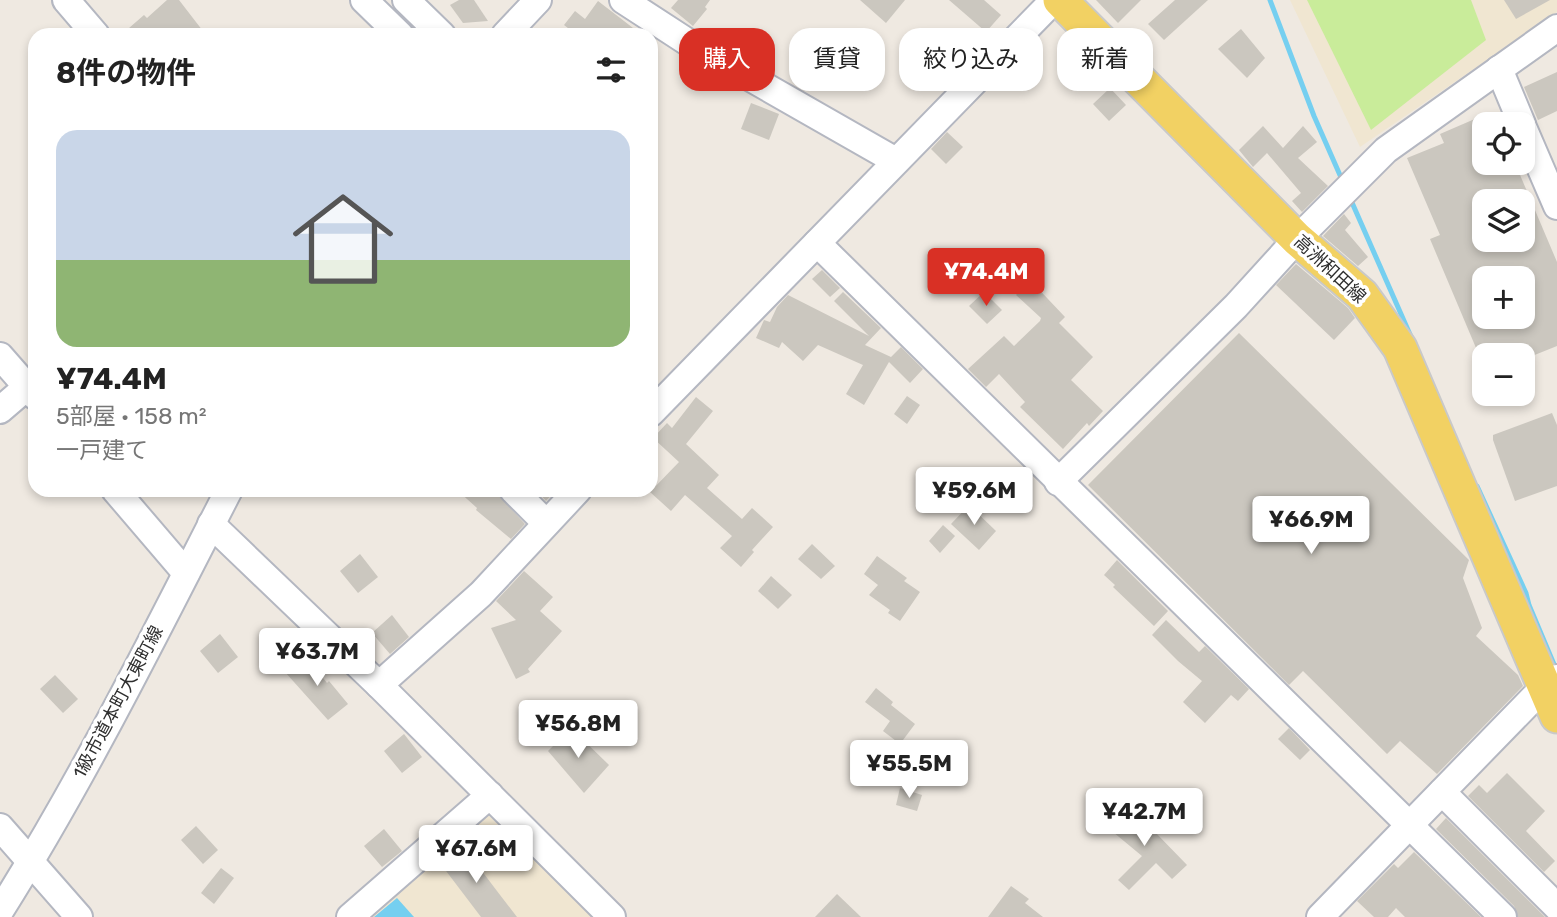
<!DOCTYPE html>
<html lang="ja">
<meta charset="utf-8">
<style>
:root{--surface:#fff;--page:#f6f6f6;--text:#222;--muted:#767676;--accent:#d93025}
body{margin:0;font-family:Rubik,"Noto Sans JP",sans-serif;background:var(--page);color:var(--text);height:100vh;display:flex;flex-direction:column;font-size:26px;white-space:nowrap}
*{box-sizing:border-box;margin:0}
p{font-size:23px;color:var(--muted)}
.icon{flex:none;width:38px;height:38px;fill:none;stroke:currentColor;stroke-width:2;stroke-linecap:round;stroke-linejoin:round}
.map{position:relative;flex:1;overflow:hidden}
.sheet{position:absolute;left:28px;top:28px;width:630px;height:469px;display:flex;flex-direction:column;background:var(--surface);border-radius:21px;box-shadow:0 4px 10px #0003}
.sheet>*{flex:none}
.banner{position:absolute;left:679px;top:28px;width:665px;height:63px;display:flex;gap:14px}
.buttons{position:absolute;left:1472px;top:112px;display:grid;gap:14px}
.buttons a{display:grid;place-items:center;width:63px;height:63px;border-radius:14px;background:var(--surface);box-shadow:0 4px 10px #0003;font-size:35px}
.price{position:absolute;translate:-50% -60px;padding:0 16px;border-radius:7px;background:#fff;color:#222;font-size:23px;line-height:46px;filter:drop-shadow(0 2px 4px #0008)}
.price::after{content:'';position:absolute;left:50%;top:42px;width:21px;height:16px;margin-left:-10px;background:inherit;clip-path:polygon(0 0,100% 0,50% 100%)}
.price.on{background:var(--accent);color:#fff}
ul{padding:0;list-style:none}
li{display:grid;align-content:center;gap:14px;height:371px;padding:0 28px}
li span{display:grid;place-items:center;height:217px;border-radius:21px;color:#555}
li>.icon{margin-inline-start:auto}
span .icon{width:126px;height:126px;fill:#fffc;stroke-width:1}
li b{font-size:30px}
h2{display:flex;justify-content:space-between;align-items:center;height:84px;padding:0 28px;font-size:30px}
.tag{padding:0 24px;border-radius:21px;background:var(--surface);box-shadow:0 4px 10px #0003;font-size:24px;line-height:63px}
.tag.on{background:var(--accent);color:#fff}
.map>svg:first-child{display:block}
</style>
<div class="map">
<svg width="1557" height="917" viewBox="0 0 1557 917">
<rect width="100%" height="100%" fill="#efe9e1"/>
<g fill="#f0e6d1">
<path d="M1290,0H1557V12L1360,147Z"/>
<path d="M484,811L593,917H368Z"/>
</g>
<path fill="#c9ec9a" d="M1307,0H1471L1486,40L1371,130Z"/>
<path fill="#75cff0" d="M397,898L414,917H374Z"/>
<g fill="none" stroke-linecap="round" stroke-linejoin="round">
<g stroke="#75cff0" stroke-width="5">
<path d="M1270,0L1314,116L1343,182"/>
<path d="M1350,198L1412,339"/>
<path d="M1477,486L1526,593L1529,605L1556,669"/>
</g>
</g>
<g fill="#cbc7bf" fill-rule="evenodd">
<path d="M167,0H179L206,35H121L144,15L147,18Z"/>
<path d="M459,0H474L488,21L463,23L450,5Z"/>
<path d="M678,0H710L705,7L707,9L693,26L671,8Z"/>
<path d="M860,0H905L886,23Z"/>
<path d="M949,0H984L1001,15L986,32Z"/>
<path d="M1096,0H1141L1118,23Z"/>
<path d="M1175,0H1208L1164,40L1148,24Z"/>
<path d="M1504,0H1550L1516,19Z"/>
<path d="M598,1L624,21L642,35H577L564,25L575,11L585,19Z"/>
<path d="M813,28L833,45L818,64L798,47Z"/>
<path d="M1241,29L1265,58L1247,78L1218,49Z"/>
<path d="M1557,72V111L1538,120L1524,87Z"/>
<path d="M1110,88L1126,105L1109,121L1093,104Z"/>
<path d="M751,103L779,114L769,140L741,129Z"/>
<path d="M1484,115V163H1515L1557,262V346L1522,360V355H1479L1430,239L1440,235L1407,158L1444,143L1440,134ZM1484,201H1522V240H1484ZM1484,278H1522V317H1484Z"/>
<path d="M1263,126L1283,148L1303,126L1317,142L1298,158L1328,186L1302,212L1292,201L1301,193L1267,153L1253,167L1239,150Z"/>
<path d="M947,132L963,147L946,164L931,149Z"/>
<path d="M1344,214L1351,223L1345,230L1368,257L1358,266L1323,236Z"/>
<path d="M1296,264L1348,308L1355,318L1334,340L1276,285Z"/>
<path d="M822,270L840,288L830,297L812,279Z"/>
<path d="M1030,280L1065,317L1059,323L1093,357L1071,380L1103,411L1089,426L1087,423L1063,449L1020,407L1025,402L999,374L986,387L968,369L1004,336L1014,346L1040,321L1041,318L1016,295Z"/>
<path d="M843,292L881,328L865,345L891,357L901,347L923,369L910,383L889,362L864,405L846,394L863,365L818,345L803,361L782,342L779,348L756,338L764,320L770,322L777,307L788,295L869,336L834,301Z"/>
<path d="M984,292L1002,310L987,324L969,306Z"/>
<path d="M1239,333L1469,560L1463,578L1482,628L1476,636L1518,675L1523,686L1437,774L1400,741L1387,754L1303,671L1289,685L1088,485Z"/>
<path d="M907,396L920,405L907,424L894,414Z"/>
<path d="M696,397L713,411L686,444L719,475L707,488L742,519L752,508L773,527L752,550L754,552L741,567L720,548L732,536L685,495L671,511L650,492L679,462L653,438L667,423L672,428Z"/>
<path d="M1552,413L1557,425V486L1515,501L1493,440V435Z"/>
<path d="M457,490H494L525,524L511,539L476,510L477,508Z"/>
<path d="M536,490H556L546,501Z"/>
<path d="M969,505L996,531L979,550L951,524Z"/>
<path d="M943,525L955,536L940,553L929,541Z"/>
<path d="M812,544L835,566L821,579L798,559Z"/>
<path d="M360,554L378,577L358,593L340,571Z"/>
<path d="M877,556L907,578L904,581L920,592L900,621L888,613L890,610L869,595L878,585L864,574Z"/>
<path d="M1117,560L1168,611L1154,626L1113,587L1115,585L1104,575Z"/>
<path d="M524,571L553,597L540,611L562,631L528,669L530,672L516,679L491,628L516,620L496,601Z"/>
<path d="M771,576L792,595L778,609L758,591Z"/>
<path d="M392,615L409,637L390,654L372,633Z"/>
<path d="M1166,620L1199,652L1205,646L1249,689L1238,701L1231,695L1205,723L1183,702L1202,681L1178,661L1152,635Z"/>
<path d="M220,634L238,657L218,673L200,651Z"/>
<path d="M305,655L327,683L329,681L348,704L328,720L285,672Z"/>
<path d="M55,675L78,699L63,713L40,689Z"/>
<path d="M876,688L893,702L891,705L915,724L900,744L883,731L890,721L865,702Z"/>
<path d="M571,728L609,765L584,793L548,751Z"/>
<path d="M1289,728L1310,750L1300,760L1278,739Z"/>
<path d="M404,734L422,757L402,773L384,751Z"/>
<path d="M1507,773L1545,811L1526,831L1555,861L1544,872L1468,796L1479,785L1487,793Z"/>
<path d="M900,788L922,795L917,811L896,805Z"/>
<path d="M1125,805L1155,830L1154,831L1187,865L1172,879L1156,863L1129,890L1118,880L1142,856L1107,827Z"/>
<path d="M1446,818L1545,917H1518L1514,906L1436,829Z"/>
<path d="M196,826L218,850L203,864L181,840Z"/>
<path d="M384,829L402,851L382,867L364,846Z"/>
<path d="M462,845L497,891L517,917H481L440,863Z"/>
<path d="M1414,852L1481,917H1405L1396,908L1388,917H1374L1357,901L1394,864L1398,868Z"/>
<path d="M221,868L234,878L214,904L201,893Z"/>
<path d="M1011,886L1029,899L1025,903L1043,917H988Z"/>
<path d="M837,894L861,917H815Z"/>
</g>
<g fill="none" stroke-linecap="round" stroke-linejoin="round">
<defs>
<g id="minor">
<path d="M66,0L96,35"/>
<path d="M364,0L400,35"/>
<path d="M406,0L442,35"/>
<path d="M623,0L686,41L896,161"/>
<path d="M505,35L538,0"/>
<path d="M1499,69L1522,124"/>
<path d="M1522,125L1557,206"/>
<path d="M817,243L1503,917"/>
<path d="M0,356L35,396"/>
<path d="M0,410L35,380"/>
<path d="M651,413L1054,0"/>
<path d="M1058,482L1236,306L1297,239L1386,150L1557,28"/>
<path d="M115,490L186,573"/>
<path d="M513,490L546,523"/>
<path d="M211,524L379,685L612,917"/>
<path d="M379,685L481,594L578,490"/>
<path d="M1442,792L1557,907"/>
<path d="M0,827L79,917"/>
<path d="M0,911C85,776 156,632 229,490"/>
<path d="M350,917L490,795"/>
<path d="M1320,917L1543,688L1557,678"/>
</g>
<path id="major" d="M1060,0L1297,239L1362,295L1400,348L1557,716"/>
</defs>
<use href="#minor" stroke="#b4b7c1" stroke-width="30"/>
<use href="#major" stroke="#c9c9c9" stroke-width="37"/>
<use href="#minor" stroke="#fff" stroke-width="26"/>
<use href="#major" stroke="#f2d163" stroke-width="33"/>
</g>
<g text-anchor="middle" stroke-width="7" stroke-linejoin="round" paint-order="stroke">
<g font-size="18" fill="#2e2e2e" stroke="#fff">
<text transform="translate(1330 269) rotate(43)" y="6">高洲和田線</text>
<text transform="translate(118 702) rotate(-62)" y="6">1級市道本町大東町線</text>
</g>
</g>
</svg>
<div class="buttons">
<a><svg class="icon" aria-label="locate" viewBox="0 0 24 24"><circle cx="12" cy="12" r="6"/><path d="M12 2v4M12 18v4M2 12h4M18 12h4"/></svg></a>
<a><svg class="icon" aria-label="layers" viewBox="0 0 24 24"><path d="M12 4l9 5-9 5-9-5zM3 14l9 5 9-5"/></svg></a>
<a>+</a>
<a>−</a>
</div>
<b class="price on" style="left:986px;top:308px">¥74.4M</b>
<b class="price" style="left:974px;top:527px">¥59.6M</b>
<b class="price" style="left:1311px;top:556px">¥66.9M</b>
<b class="price" style="left:317px;top:688px">¥63.7M</b>
<b class="price" style="left:578px;top:760px">¥56.8M</b>
<b class="price" style="left:909px;top:800px">¥55.5M</b>
<b class="price" style="left:1144px;top:848px">¥42.7M</b>
<b class="price" style="left:476px;top:885px">¥67.6M</b>
<div class="banner">
<a class="tag on">購入</a>
<a class="tag">賃貸</a>
<a class="tag">絞り込み</a>
<a class="tag">新着</a>
</div>
<section class="sheet">
<h2>8件の物件<svg class="icon" aria-label="filters" viewBox="0 0 24 24"><path d="M4 7h16M4 17h16"/><circle cx="9" cy="7" r="2"/><circle cx="15" cy="17" r="2"/></svg></h2>
<ul>
<li><span style="background:linear-gradient(#c9d6e8 60%,#8fb573 0)"><svg class="icon" aria-label="home" viewBox="0 0 24 24"><path d="M3 11l9-7 9 7M6 9v11h12V9"/></svg></span><div><b>¥74.4M</b><p>5部屋 · 158 m²</p><p>一戸建て</p></div></li>
</ul>
</section>
</div>
